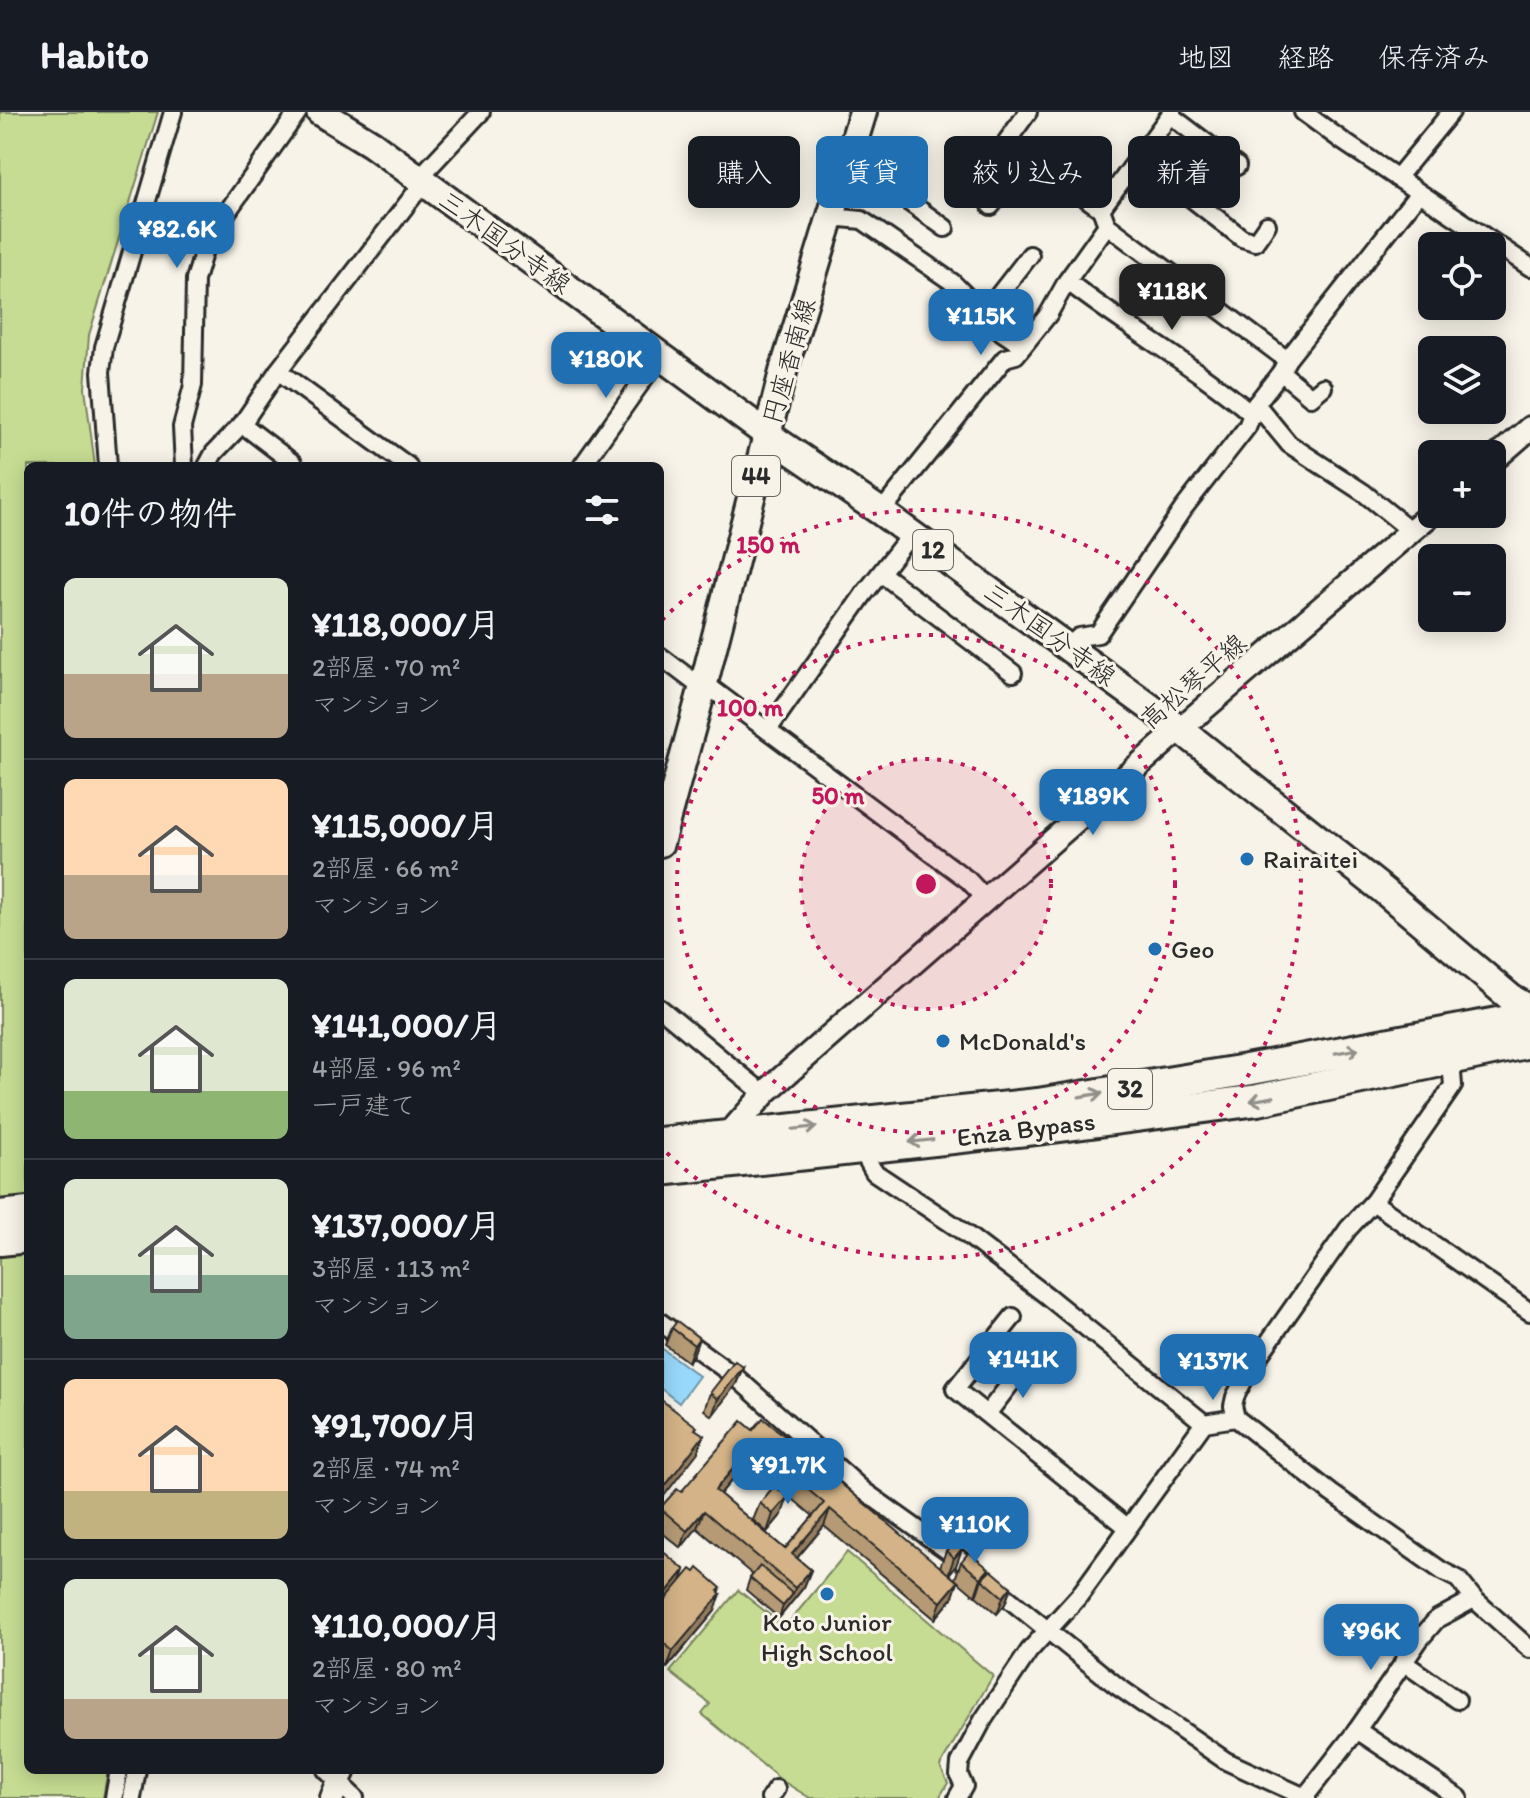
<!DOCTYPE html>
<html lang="ja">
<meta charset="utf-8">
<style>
:root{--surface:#171b24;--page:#242831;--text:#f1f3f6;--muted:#9ea1a6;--line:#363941;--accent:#1f6fb2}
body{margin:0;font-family:Itim,"Klee One",sans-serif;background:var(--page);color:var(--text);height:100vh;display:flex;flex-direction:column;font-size:30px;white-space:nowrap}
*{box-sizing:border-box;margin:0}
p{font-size:26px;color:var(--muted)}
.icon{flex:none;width:44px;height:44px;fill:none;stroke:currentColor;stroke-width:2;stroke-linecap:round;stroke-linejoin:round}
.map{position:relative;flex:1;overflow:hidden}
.side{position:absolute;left:24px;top:350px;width:640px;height:1312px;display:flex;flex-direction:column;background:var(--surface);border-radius:12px;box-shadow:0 4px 20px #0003}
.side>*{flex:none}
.top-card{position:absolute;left:688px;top:24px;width:722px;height:72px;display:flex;gap:16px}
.buttons{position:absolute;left:1418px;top:120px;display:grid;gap:16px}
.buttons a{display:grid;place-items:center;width:88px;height:88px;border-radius:12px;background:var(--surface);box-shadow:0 4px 20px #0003;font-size:40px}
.price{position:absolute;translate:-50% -68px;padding:0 18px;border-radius:16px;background:var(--accent);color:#fff;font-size:26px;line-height:52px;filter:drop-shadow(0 2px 4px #0008)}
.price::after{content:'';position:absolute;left:50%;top:48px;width:24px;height:18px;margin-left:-12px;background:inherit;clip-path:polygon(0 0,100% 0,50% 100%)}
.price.current{background:#222;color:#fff}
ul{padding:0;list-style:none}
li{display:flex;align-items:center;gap:24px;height:200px;padding:0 40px}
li+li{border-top:2px solid var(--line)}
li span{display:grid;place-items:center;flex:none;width:224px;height:160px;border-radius:12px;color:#555}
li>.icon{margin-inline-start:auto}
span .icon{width:96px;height:96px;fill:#fffc;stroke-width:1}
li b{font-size:34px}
h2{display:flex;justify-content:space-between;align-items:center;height:96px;padding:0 40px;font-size:34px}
.pill{padding:0 28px;border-radius:12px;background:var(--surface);box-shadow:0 4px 20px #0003;font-size:28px;line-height:72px}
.pill.current{background:var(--accent);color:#fff}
header{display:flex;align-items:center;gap:48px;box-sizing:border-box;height:112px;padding:0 40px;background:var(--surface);border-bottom:2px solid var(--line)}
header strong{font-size:38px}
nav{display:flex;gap:44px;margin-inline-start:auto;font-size:28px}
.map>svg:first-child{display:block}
</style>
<header>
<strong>Habito</strong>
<nav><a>地図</a><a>経路</a><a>保存済み</a></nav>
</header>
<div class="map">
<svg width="1530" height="1686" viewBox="0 0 1530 1686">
<rect width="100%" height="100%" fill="#f7f3e8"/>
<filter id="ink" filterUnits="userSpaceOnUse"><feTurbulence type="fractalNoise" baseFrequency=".0125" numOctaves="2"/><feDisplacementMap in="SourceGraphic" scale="16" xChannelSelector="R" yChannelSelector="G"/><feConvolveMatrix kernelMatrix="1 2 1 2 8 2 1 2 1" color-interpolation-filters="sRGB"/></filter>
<g filter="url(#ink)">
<g fill="#c6dc92" stroke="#78845e" stroke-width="2">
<path d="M0,0H158L89,223L85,276L95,354H28V1658H108L103,1686H0Z"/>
<path d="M847,1440L993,1564L940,1654L948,1671L939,1686H810L781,1668L702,1602L710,1592L670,1560L738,1478L785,1515Z"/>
</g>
<path fill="#98d8fa" stroke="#6c93a7" stroke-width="2" d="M660,1235L699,1264L679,1291L660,1276Z"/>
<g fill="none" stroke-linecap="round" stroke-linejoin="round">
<defs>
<g id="street">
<path d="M1028,0L1007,29L1101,97L1107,113L1287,248"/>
<path d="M1303,0L1344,30L1530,155"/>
<path d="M1170,3L1237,54"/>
<path d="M849,47L945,116"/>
<path d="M1131,56L1172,0"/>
<path d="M419,66L481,0"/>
<path d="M1397,66L1451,0"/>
<path d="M991,94L1028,44"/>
<path d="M1101,97L1131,56L1149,53L1242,126L1255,130L1267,113"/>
<path d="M831,105L862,108L952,170L1002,220L1023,234"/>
<path d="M1067,169C1127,216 1194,253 1252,302"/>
<path d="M984,202L1030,143"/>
<path d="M278,259L408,354"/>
<path d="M1281,260L1311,285L1323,275"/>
<path d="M1256,292L1289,332L1364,381L1411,419"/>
<path d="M242,312L293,351"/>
<path d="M108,354L101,260L104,235L173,0"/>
<path d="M184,354L182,315L193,273L195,168L204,138L215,117L298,0"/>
<path d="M207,354L214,341L242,312L278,259L424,70"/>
<path d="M582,354L660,244"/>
<path d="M881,400L1005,246L1016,243L1048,203L1067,169L1107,113"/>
<path d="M882,462L1013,561"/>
<path d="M1069,535L1079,525L1098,522L1183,397L1247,315L1256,292L1281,260L1287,248L1419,81"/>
<path d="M660,544L693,569L704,571L968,768L987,788"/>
<path d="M768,618L864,482L911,422"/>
<path d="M660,896L764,982"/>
<path d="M1451,949L1453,974L1373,1090L1348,1117L1249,1258L1235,1285L1233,1294L1236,1306L1331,1381L1442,1459L1458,1467L1474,1487L1530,1537"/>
<path d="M860,1035L874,1060L958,1116L1046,1183L1204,1311"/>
<path d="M1373,1090L1530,1200"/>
<path d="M1013,1205L955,1277L1127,1415"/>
<path d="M660,1210L737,1266L864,1379L958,1446L1117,1574L1226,1649L1307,1686"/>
<path d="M987,1302L1028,1249"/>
<path d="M1403,1550L1457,1588"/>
<path d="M1357,1618L1459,1686"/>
<path d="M326,1658L355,1686"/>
<path d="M114,1686L119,1658"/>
<path d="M132,1686L137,1658"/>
<path d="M770,1686L776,1677"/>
<path d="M957,1686L964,1674L959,1663L960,1651L983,1608L1029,1539L1079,1484L1204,1311L1236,1306"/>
<path d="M1304,1686L1357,1618L1420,1527L1437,1507L1474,1487"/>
</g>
<g id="secondary">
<path d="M1492,349L1530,316"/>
<path d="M727,1032V1024L767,979L1180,617L1432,401"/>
<path d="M332,1686L344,1658"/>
</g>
<g id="primary">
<path d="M320,0L372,32L768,323L881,400L1180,617L1383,778L1511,886L1530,897"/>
<path d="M660,731L704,571L783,260L863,0"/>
</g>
<g id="highway">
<path d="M660,1031L1038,992L1246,958L1530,905"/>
<path d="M660,1058L1044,1016L1258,988L1530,930"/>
<path d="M0,1104L28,1101"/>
<path d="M0,1128L28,1125"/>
</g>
</defs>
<use href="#street" stroke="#2b2b2b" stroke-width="22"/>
<use href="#secondary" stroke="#2b2b2b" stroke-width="28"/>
<use href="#primary" stroke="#2b2b2b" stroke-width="32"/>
<use href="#highway" stroke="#2b2b2b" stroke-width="36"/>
<use href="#street" stroke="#f7f3e8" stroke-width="16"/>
<use href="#secondary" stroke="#f7f3e8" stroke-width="22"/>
<use href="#primary" stroke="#f7f3e8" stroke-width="26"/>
<use href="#highway" stroke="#f7f3e8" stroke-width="30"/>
</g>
<g fill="#b59a74" stroke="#2b2b2b" stroke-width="2" fill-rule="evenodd">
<path d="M672,1216L699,1226L693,1243L688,1250L665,1233Z"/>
<path d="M743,1255L736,1272L712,1304L704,1298L710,1281Z"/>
<path d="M753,1318L940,1455L946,1439L954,1430L956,1454L949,1462L958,1470L952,1487L935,1507L824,1414L797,1446L811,1458L804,1475L779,1506L746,1478L750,1466L753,1463L697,1416L681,1436L660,1419V1396L681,1380ZM748,1349L813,1404L785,1437L720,1382Z"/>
<path d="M760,1391L782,1402L767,1420L753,1408Z"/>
<path d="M660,1439L685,1458L681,1469L719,1480L715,1499L667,1556L660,1550Z"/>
<path d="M961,1450L1011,1475L1005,1492L997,1502L976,1484L978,1479L975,1484L955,1467Z"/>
</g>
<g fill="#947d5e" stroke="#2b2b2b" stroke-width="2">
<path d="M699,1226L693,1243L688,1250L694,1233Z"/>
<path d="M743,1255L736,1272L712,1304L718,1287Z"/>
<path d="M704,1323L698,1340L660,1389V1384L662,1378Z"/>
<path d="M754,1332L748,1349L709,1395L715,1378Z"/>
<path d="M788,1385L782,1402L767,1420L773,1402Z"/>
<path d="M830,1397L824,1414L786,1459L792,1442Z"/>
<path d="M704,1399L697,1416L681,1436L687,1419Z"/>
<path d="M962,1437L956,1454L948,1463L954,1446Z"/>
<path d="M989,1457L984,1469L982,1467L978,1479L975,1484L981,1466Z"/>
<path d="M685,1458L679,1475L660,1498V1488Z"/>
<path d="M811,1458L804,1475L779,1506L783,1494L793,1482L795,1476Z"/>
<path d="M958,1470L952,1487L935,1507L941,1490Z"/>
<path d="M1011,1475L1005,1492L997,1502L1003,1485Z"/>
<path d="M721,1476L716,1488L721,1482L715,1499L667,1556L673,1539Z"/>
</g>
<g fill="#d3b387" stroke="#2b2b2b" stroke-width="2" fill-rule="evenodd">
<path d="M677,1209L699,1226L694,1233L672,1216Z"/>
<path d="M735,1249L743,1255L718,1287L710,1281Z"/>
<path d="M660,1287L697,1315L695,1317L704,1323L662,1378L660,1376Z"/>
<path d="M763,1306L958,1470L941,1490L830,1397L792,1442L811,1458L795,1476L704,1399L687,1419L660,1396L677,1377L681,1380L742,1309L753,1318ZM754,1332L824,1391L785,1437L715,1378Z"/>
<path d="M774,1374L788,1385L773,1402L760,1391Z"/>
<path d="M954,1430L962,1437L954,1446L946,1439Z"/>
<path d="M661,1438L685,1458L660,1488V1439Z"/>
<path d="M969,1440L989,1457L981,1466L961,1450Z"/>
<path d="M760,1454L793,1482L783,1494L750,1466Z"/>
<path d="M698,1456L721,1476L718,1479L721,1482L673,1539L660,1528V1494L691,1457L695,1460Z"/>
<path d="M991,1458L1011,1475L1003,1485L982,1467Z"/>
</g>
<defs><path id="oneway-shaft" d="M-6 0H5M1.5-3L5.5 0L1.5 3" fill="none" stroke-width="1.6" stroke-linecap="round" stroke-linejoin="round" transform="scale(2)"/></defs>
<g stroke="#918f8a">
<use href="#oneway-shaft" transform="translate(1347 939) rotate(-10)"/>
<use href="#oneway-shaft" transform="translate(1091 983) rotate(-9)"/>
<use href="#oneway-shaft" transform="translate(1262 987) rotate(170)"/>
<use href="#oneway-shaft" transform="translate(805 1016) rotate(-6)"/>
<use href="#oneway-shaft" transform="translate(921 1029) rotate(174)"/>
</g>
</g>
<circle cx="926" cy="772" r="125" fill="#c2185b" fill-opacity=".12"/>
<g fill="none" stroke="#c2185b" stroke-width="4" stroke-dasharray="4 8">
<circle cx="926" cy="772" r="125"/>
<circle cx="926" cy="772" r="249"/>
<path d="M662 508A374 374 0 1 1 662 1036"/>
</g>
<g fill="#1f6fb2" stroke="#f7f3e8" stroke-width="3">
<circle cx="1247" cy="747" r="8"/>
<circle cx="1155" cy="837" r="8"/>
<circle cx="943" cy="929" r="8"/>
<circle cx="827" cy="1482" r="8"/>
</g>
<g text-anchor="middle" stroke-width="6" stroke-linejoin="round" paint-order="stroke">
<g fill="#f7f3e8" stroke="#686764" stroke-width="2">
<rect x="732" y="344" width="48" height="40" rx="6"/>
<rect x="913" y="418" width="40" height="40" rx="6"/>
<rect x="1108" y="957" width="44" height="40" rx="6"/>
</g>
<g font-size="24" font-weight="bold" fill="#2b2b2b">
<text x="756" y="372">44</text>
<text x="933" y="446">12</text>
<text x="1130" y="985">32</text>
</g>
<g font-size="26" fill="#2b2b2b" stroke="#f7f3e8">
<text transform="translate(505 130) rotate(36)" y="9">三木国分寺線</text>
<text transform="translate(789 249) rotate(-74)" y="9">円座香南線</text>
<text transform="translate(1050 522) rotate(36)" y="9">三木国分寺線</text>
<text transform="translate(1193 569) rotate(-41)" y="9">高松琴平線</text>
<text transform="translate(1026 1017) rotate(-7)" y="9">Enza Bypass</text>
</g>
<g font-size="26" fill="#2b2b2b" stroke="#f7f3e8" text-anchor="start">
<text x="1263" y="756">Rairaitei</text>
<text x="1171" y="846">Geo</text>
<text x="959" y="938">McDonald's</text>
<text x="827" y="1519" text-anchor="middle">Koto Junior<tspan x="827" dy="30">High School</tspan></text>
</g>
</g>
<circle cx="926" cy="772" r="12" fill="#c2185b" stroke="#f7f3e8" stroke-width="4"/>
<g font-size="24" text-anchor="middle" font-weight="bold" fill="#c2185b" stroke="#f7f3e8" stroke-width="6" stroke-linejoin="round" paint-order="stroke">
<text x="768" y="441">150 m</text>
<text x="750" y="604">100 m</text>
<text x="838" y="692">50 m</text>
</g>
</svg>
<div class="buttons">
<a><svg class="icon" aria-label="locate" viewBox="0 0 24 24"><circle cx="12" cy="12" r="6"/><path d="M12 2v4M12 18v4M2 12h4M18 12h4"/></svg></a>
<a><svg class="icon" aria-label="layers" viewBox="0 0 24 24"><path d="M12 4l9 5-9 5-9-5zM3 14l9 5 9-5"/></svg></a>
<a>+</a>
<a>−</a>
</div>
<b class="price" style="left:177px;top:158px">¥82.6K</b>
<b class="price current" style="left:1172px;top:220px">¥118K</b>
<b class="price" style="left:981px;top:245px">¥115K</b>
<b class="price" style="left:606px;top:288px">¥180K</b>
<b class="price" style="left:1093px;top:725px">¥189K</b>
<b class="price" style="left:1023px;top:1288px">¥141K</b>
<b class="price" style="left:1213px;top:1290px">¥137K</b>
<b class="price" style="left:788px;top:1394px">¥91.7K</b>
<b class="price" style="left:975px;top:1453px">¥110K</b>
<b class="price" style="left:1371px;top:1560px">¥96K</b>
<div class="top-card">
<a class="pill">購入</a>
<a class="pill current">賃貸</a>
<a class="pill">絞り込み</a>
<a class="pill">新着</a>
</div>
<section class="side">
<h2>10件の物件<svg class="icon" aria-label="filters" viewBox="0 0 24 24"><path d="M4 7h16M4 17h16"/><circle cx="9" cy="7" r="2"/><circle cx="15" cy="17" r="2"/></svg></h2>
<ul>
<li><span style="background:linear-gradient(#dfe7d0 60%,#b9a48a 0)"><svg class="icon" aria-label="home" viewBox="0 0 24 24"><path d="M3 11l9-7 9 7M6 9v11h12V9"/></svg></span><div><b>¥118,000/月</b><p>2部屋 · 70 m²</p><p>マンション</p></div></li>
<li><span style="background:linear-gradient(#ffd9b3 60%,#b9a48a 0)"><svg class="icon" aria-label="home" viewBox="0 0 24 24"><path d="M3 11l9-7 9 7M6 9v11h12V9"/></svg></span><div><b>¥115,000/月</b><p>2部屋 · 66 m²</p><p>マンション</p></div></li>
<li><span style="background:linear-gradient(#dfe7d0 70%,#8fb573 0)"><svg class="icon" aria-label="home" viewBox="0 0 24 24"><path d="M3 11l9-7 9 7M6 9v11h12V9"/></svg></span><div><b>¥141,000/月</b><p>4部屋 · 96 m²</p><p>一戸建て</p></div></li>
<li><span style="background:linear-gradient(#dfe7d0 60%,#7fa58c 0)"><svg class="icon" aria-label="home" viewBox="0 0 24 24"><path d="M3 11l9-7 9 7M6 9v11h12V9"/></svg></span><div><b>¥137,000/月</b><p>3部屋 · 113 m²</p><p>マンション</p></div></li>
<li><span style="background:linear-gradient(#ffd9b3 70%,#c2b280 0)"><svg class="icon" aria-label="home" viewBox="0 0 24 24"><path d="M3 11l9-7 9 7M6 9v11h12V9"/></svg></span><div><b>¥91,700/月</b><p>2部屋 · 74 m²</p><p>マンション</p></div></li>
<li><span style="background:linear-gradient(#dfe7d0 75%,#b9a48a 0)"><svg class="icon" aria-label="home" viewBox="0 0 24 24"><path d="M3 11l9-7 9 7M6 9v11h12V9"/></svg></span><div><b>¥110,000/月</b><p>2部屋 · 80 m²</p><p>マンション</p></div></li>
</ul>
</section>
</div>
